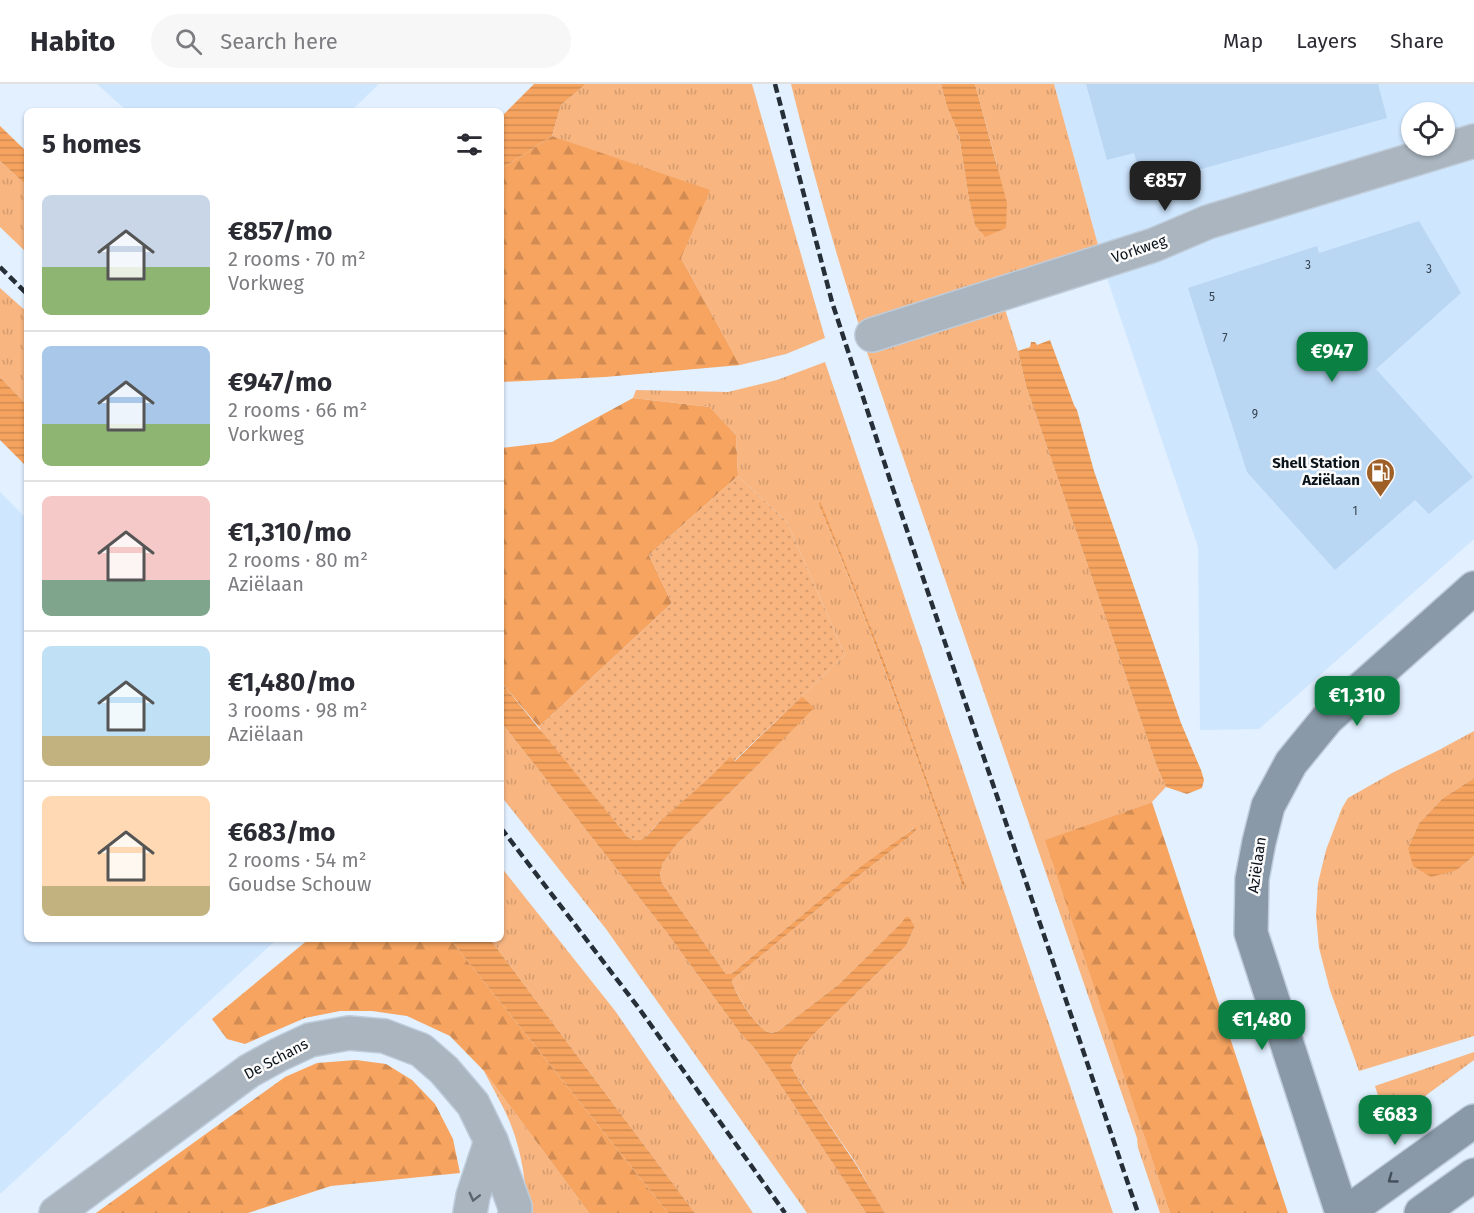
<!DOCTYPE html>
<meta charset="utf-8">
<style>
:root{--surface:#fff;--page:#f7f7f7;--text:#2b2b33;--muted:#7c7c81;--line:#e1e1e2;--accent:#0b8043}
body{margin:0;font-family:"Fira Sans",sans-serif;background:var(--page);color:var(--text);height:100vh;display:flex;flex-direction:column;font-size:22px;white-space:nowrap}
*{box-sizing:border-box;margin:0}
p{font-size:20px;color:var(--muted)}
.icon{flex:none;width:33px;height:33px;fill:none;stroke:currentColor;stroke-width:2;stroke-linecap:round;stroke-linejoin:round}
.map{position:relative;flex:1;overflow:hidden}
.details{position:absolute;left:24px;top:24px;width:480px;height:834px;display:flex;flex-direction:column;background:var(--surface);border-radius:9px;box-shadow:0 2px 4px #0004}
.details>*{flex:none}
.buttons{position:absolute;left:1401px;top:18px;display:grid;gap:12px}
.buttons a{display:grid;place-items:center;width:54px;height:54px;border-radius:50%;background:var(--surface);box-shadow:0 2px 4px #0004;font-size:30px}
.price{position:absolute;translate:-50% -51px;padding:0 14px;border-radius:12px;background:var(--accent);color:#fff;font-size:20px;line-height:39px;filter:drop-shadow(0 2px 3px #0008)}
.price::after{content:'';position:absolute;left:50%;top:36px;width:18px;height:14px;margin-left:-9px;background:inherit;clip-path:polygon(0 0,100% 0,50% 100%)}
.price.active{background:#222;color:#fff}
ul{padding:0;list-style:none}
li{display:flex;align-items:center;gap:18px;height:150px;padding:0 18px}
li+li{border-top:2px solid var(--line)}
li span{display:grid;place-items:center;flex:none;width:168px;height:120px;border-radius:9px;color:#555}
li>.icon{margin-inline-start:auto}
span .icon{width:72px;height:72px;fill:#fffc;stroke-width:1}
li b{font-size:26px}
h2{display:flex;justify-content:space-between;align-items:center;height:72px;padding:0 18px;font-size:26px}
header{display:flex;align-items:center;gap:36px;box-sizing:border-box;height:84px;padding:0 30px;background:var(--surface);border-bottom:2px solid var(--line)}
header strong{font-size:28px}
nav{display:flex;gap:33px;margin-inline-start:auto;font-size:21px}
.search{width:420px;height:54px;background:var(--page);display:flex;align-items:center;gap:15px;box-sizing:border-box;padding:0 21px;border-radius:33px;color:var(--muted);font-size:22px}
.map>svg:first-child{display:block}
</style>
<header>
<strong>Habito</strong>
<div class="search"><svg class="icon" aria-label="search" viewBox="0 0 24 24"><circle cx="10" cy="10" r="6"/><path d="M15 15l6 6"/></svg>Search here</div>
<nav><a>Map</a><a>Layers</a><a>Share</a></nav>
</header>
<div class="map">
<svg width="1474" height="1129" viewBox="0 0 1474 1129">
<defs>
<pattern id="grass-tufts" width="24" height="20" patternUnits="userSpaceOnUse" patternTransform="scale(1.5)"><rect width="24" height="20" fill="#f8b580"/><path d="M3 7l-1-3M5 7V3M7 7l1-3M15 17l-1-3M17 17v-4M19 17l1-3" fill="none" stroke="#d39b6e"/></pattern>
<pattern id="forest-firs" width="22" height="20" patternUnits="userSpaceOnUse" patternTransform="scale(1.5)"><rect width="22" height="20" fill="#f6a460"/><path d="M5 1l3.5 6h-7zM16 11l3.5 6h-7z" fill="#d28c53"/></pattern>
<pattern id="garden-dots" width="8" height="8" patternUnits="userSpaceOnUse" patternTransform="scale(1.5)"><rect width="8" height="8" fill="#f8b580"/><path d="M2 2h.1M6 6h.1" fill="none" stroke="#d39b6e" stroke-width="1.8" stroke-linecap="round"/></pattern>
<pattern id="water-rules" width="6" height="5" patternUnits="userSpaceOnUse" patternTransform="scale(1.5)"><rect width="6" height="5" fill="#f5a35f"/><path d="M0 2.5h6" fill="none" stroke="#d18b52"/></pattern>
</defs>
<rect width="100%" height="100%" fill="#e2f0ff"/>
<g fill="#cee6fe" fill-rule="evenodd">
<path d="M97,0H379L351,27H127Z"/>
<path d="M1054,0H1474V455L1259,645L1200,646L1198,463L1107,194ZM1412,28H1444V62H1412Z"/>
<path d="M0,408L27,435V855H277L0,1110Z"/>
</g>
<g fill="url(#grass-tufts)" fill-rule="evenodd">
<path d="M586,0H752L825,254L786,270L740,281L681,174L624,78L552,52L561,21Z"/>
<path d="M791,0H941L947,23L959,51L969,116L975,142L985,153L997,81L975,0H1054L1098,161L1067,172L944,210L934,217L859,241C833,162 811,81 791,0Z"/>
<path d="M0,77L27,102V169L0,143Z"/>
<path d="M0,204L27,228V321L0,293Z"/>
<path d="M1005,225L1018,267L1026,302L1157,683L1166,703L1152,718L1046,756L1170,1129H1160L1138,1064L1137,1054L867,268L876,267Z"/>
<path d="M825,278L1113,1129H885C874,1112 865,1094 854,1076C833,1045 810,1015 791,982L795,973L812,952L906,862L915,842L911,836L905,833L902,838L839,900L778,947C773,949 772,949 768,948C756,943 734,908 732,896L842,805L914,749L916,746L914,744L838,801L731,890H726L662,799L660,790L663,779L677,760L743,696L813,624L802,612L845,571L787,438L738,392L736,351L710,323L633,314L636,306L728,308L777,296ZM819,417L885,579L965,800V802L962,801C917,673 871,545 818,419Z"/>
<path d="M501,638L667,849L740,949L754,964L769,984L866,1129H807L606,845L501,712Z"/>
<path d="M1474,647V694L1443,714L1419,739L1408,764L1457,786L1474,772V952L1359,987L1330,906L1319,864L1316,831L1318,799L1326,766L1342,724L1348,714L1392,689L1439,666Z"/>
<path d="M501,783L616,928L753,1129H695L490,855H501Z"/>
<path d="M1474,968V976L1387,1040L1375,1002Z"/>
<path d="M484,987L589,1129H527C526,1099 522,1069 511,1041C504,1023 493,1005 484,987Z"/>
</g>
<g fill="url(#forest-firs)">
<path d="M552,52L710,106L681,174L740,281L605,293L501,298V85Z"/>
<path d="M633,314L710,323L736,351L738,392L649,471L672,519L539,643L501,598V364L552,358Z"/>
<path d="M1152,718L1288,1129H1170L1045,756Z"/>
<path d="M309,855H450L668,1129H589L484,987L450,952L407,932L372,927H340L305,934L245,960L227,955L212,935Z"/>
<path d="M356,976L386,980L412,996L435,1020L453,1055L460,1089L331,1102L248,1129H96L285,993L317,979Z"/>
</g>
<path fill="url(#garden-dots)" d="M738,392L787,438L845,571L734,677L730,674C707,696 684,717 660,737C654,742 650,750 644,754C637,758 632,756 627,752L544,652L539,643L672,519L649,471Z"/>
<g fill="url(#water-rules)">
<path d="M534,0H586L561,21L552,52L501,85V33Z"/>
<path d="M941,0H975L1007,119L1006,144L985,153L975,142L969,116L959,51L947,23Z"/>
<path d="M0,42L27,68V102L0,77Z"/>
<path d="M1050,256L1074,321L1077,326L1094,387L1181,639L1201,686L1204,696L1202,704L1187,710L1166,703L1157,683L1026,302L1018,267L1030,263L1031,258H1035L1037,261Z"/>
<path d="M0,293L27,321V383L0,356Z"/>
<path d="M820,417L885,579L965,800V803L962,801C917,673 871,544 818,419Z"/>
<path d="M501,598L627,752C632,756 637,758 644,754C650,750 655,742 660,737C684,716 708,696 730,673L735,677L802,612L814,624L743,696L677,760L663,779L660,790L662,799L726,890H731L838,801L863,781L916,743V746L914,749L842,805L732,896C734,909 756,943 768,948C772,949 773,949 778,947L839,900L902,838L905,833H909L915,842L906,862L812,952L795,973L791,982L802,1001L855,1079L885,1129H866L769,984L754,964L740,949L667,849L501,638Z"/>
<path d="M1474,694V772L1457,786L1431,793L1413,782L1408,764L1419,739L1443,714Z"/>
<path d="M450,855H490L695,1129H668Z"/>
</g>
<g fill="#b9d6f3">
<path d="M1086,0H1378L1387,34L1143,101L1134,69L1107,76Z"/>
<path d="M1419,137L1461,209L1376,285L1473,393L1429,430L1415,416L1335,486L1247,388L1188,204L1317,162L1319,169Z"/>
</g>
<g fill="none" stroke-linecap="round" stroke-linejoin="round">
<defs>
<g id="street">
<path d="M872,251L1154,161L1208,138L1474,57"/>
<path d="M56,1129L249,987L278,971L310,956L349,949L384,952L421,966L444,986L473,1020L491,1057L515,1123V1129"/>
<path d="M470,1129L473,1112L491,1057"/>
</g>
<g id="secondary">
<path d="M1342,1129L1251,849L1252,795L1259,758L1268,722L1291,679L1327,635L1474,504"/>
<path d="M1346,1129L1474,1037"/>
<path d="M1421,1129L1474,1091"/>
</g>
</defs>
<use href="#street" stroke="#bfccda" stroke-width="36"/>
<use href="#secondary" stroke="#bfccda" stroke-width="36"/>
<use href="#street" stroke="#aab5bf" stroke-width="33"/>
<use href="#secondary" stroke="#8999a8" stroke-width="33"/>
<g stroke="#262e37" stroke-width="4.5" stroke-dasharray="9 4.5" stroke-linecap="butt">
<path d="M775,0L832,218L891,399L1138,1129"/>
<path d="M0,183L27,210"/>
<path d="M501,744L638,923L785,1129"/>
</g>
</g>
<defs><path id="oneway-chevron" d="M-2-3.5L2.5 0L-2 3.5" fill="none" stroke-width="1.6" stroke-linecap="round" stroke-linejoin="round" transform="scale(1.5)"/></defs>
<use stroke="#434f5a" href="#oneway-chevron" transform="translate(1392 1095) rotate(144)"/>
<use stroke="#5a646c" href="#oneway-chevron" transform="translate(474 1113) rotate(104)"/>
<defs>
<symbol id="fuel-pin" viewBox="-11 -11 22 30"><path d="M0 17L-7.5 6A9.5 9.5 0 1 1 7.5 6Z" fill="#9f6028" stroke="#fbfbfb"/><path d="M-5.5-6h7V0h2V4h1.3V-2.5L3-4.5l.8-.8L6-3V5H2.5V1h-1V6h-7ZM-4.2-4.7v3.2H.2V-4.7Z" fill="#fff"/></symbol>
</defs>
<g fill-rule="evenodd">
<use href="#fuel-pin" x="1364" y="372" width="33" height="45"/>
</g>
<g text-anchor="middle" stroke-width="5" stroke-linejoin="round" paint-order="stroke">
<g font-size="12" fill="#364350">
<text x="1308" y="185">3</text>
<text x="1429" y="189">3</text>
<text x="1212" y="217">5</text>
<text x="1225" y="258">7</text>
<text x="1255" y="334">9</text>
<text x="1355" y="431">1</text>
</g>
<g font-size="15" fill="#0a121a" stroke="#fbfbfb">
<text transform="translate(1139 165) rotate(-19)" y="5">Vorkweg</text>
<text transform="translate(1257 781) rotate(-82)" y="5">Aziëlaan</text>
<text transform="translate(276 975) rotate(-28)" y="5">De Schans</text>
</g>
<g font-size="15" font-weight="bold" fill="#0a121a" stroke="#fbfbfb" text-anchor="end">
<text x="1360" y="384">Shell Station<tspan x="1360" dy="17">Aziëlaan</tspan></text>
</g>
</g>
</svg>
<div class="buttons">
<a><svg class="icon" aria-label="locate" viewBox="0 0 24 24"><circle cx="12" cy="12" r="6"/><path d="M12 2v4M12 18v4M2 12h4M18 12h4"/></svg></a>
</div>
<b class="price active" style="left:1165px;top:128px">€857</b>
<b class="price" style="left:1332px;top:299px">€947</b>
<b class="price" style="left:1357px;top:643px">€1,310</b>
<b class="price" style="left:1262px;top:967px">€1,480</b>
<b class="price" style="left:1395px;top:1062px">€683</b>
<section class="details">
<h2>5 homes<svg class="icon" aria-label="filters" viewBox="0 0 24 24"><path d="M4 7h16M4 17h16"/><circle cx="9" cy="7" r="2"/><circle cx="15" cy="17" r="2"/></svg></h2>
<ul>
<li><span style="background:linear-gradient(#c9d6e8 60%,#8fb573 0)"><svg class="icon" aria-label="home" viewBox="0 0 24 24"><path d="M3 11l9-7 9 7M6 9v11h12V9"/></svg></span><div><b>€857/mo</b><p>2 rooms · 70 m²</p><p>Vorkweg</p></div></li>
<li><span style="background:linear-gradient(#a9c7e8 65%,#8fb573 0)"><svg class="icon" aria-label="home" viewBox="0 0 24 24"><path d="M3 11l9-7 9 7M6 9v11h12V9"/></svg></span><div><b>€947/mo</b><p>2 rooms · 66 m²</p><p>Vorkweg</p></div></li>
<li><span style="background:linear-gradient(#f6c9c9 70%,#7fa58c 0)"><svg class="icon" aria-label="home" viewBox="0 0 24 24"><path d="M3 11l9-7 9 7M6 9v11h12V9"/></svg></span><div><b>€1,310/mo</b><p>2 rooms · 80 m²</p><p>Aziëlaan</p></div></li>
<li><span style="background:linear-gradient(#bfe0f5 75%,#c2b280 0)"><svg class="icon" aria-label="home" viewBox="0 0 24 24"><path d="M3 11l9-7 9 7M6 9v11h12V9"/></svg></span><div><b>€1,480/mo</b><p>3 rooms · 98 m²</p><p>Aziëlaan</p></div></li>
<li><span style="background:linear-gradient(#ffd9b3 75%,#c2b280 0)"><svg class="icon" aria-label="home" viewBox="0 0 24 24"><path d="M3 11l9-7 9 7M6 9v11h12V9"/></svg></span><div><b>€683/mo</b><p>2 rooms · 54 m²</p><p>Goudse Schouw</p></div></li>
</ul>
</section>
</div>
